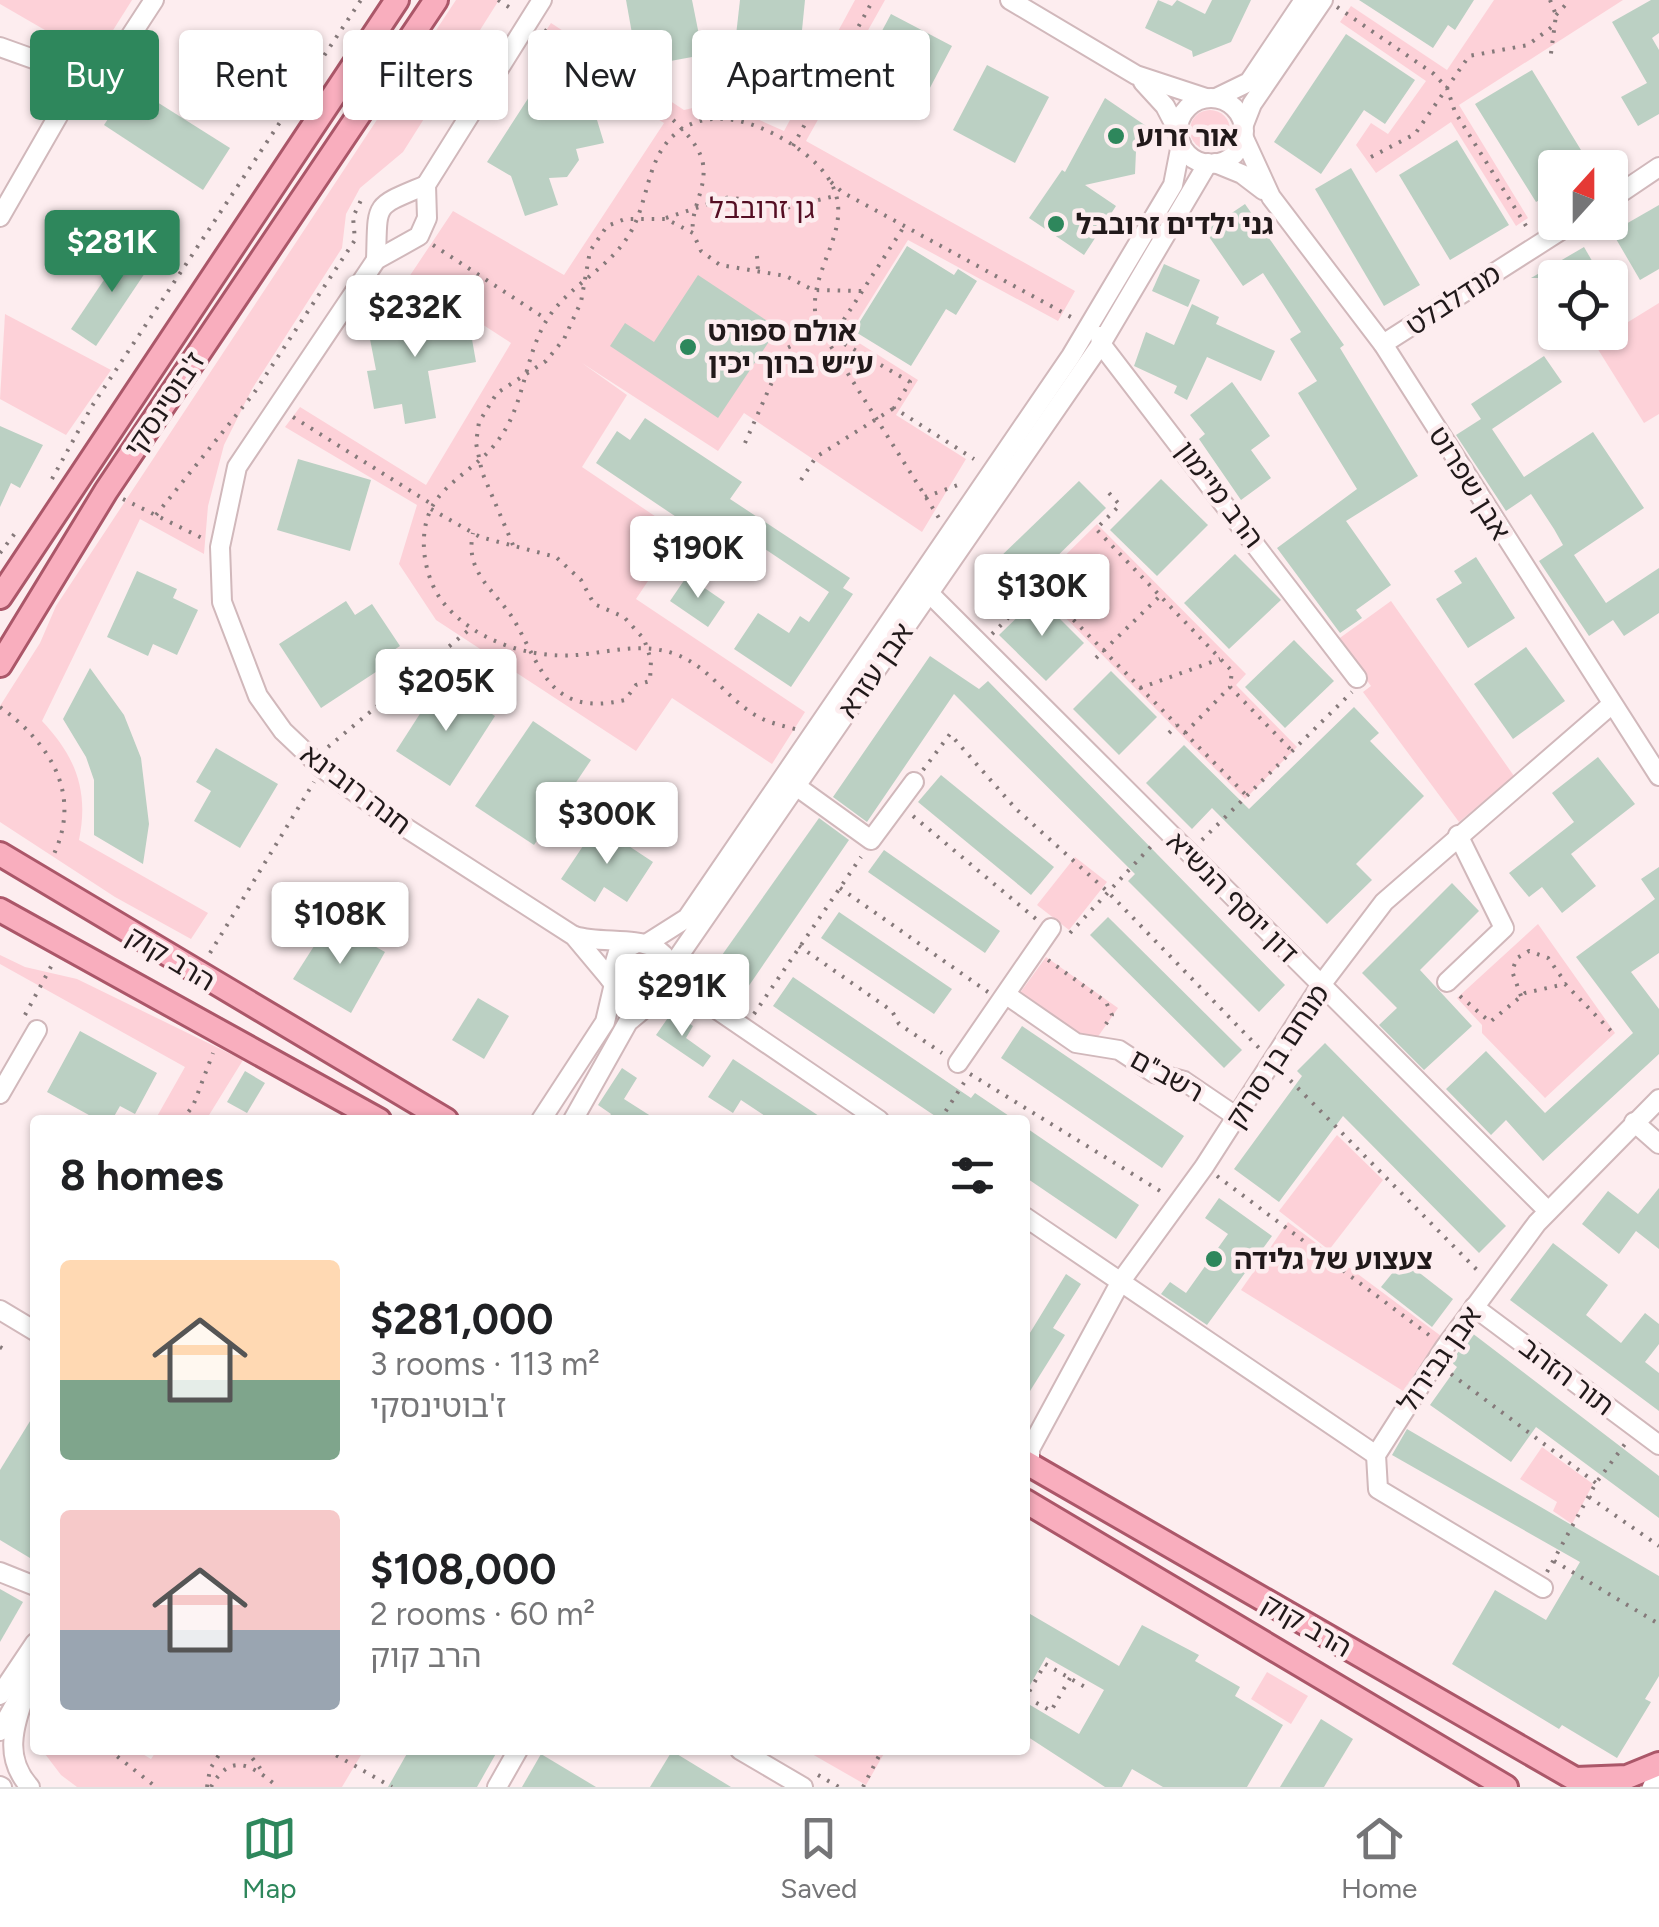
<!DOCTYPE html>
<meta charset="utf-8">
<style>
:root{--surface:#fff;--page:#f2f2f2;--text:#202124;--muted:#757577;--line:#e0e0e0;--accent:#2e875c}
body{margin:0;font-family:Figtree,"Noto Sans Hebrew",sans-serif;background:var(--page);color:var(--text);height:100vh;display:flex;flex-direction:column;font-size:38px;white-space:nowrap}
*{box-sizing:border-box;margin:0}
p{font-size:32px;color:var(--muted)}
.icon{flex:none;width:55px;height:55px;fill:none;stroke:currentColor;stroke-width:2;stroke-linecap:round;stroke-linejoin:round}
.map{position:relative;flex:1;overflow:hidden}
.details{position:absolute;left:30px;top:1115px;width:1000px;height:640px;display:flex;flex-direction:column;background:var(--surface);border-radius:10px;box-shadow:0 2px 8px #0004}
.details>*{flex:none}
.banner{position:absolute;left:30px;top:30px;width:1000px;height:90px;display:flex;gap:20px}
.needle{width:65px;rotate:21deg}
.fabs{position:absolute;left:1538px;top:150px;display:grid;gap:20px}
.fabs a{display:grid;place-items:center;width:90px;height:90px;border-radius:10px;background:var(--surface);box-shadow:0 2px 8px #0004;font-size:50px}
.price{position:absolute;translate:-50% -85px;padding:0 22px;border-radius:10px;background:#fff;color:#222;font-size:32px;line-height:65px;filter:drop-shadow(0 2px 5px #0008)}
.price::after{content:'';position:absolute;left:50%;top:60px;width:30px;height:22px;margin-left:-15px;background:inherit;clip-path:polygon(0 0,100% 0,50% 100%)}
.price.active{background:var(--accent);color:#fff}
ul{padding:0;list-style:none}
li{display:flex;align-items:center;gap:30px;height:250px;padding:0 30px}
li span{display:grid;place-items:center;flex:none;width:280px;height:200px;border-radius:10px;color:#555}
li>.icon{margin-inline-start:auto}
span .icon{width:120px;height:120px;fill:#fffc;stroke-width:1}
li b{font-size:42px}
h2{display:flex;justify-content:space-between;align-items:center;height:120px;padding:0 30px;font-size:42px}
.tag{padding:0 35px;border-radius:10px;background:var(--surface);box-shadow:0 2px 8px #0004;font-size:35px;line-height:90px}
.tag.active{background:var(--accent);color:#fff}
.menu{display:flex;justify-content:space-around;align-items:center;height:140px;border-top:2px solid var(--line);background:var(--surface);font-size:28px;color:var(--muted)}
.menu a{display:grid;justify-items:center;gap:5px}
.menu .active{color:var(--accent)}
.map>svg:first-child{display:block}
</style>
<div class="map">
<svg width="1659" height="1787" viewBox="0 0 1659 1787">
<rect width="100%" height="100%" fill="#fdedef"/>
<g fill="#fdd1d8">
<path d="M0,0H132L95,59L0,4Z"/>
<path d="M456,0H499L403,152L360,188L346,214L342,248L252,389L224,445L208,506L204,554L140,519L42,721C76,757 89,791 79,840L208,913L191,939L115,897L0,822V706L40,643L56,606Z"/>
<path d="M855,0H885L806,141L1075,291L1058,321L908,240L848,336L918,380L896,415L966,459L922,532L744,413L718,451L582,363L627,395L582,467L680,533L636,599L805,712L772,764L672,698L636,751L436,620L399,564L417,505L285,427L300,407L426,485L511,343L409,277L453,211L564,275L664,123L537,44L551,23L684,110L719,102L784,131Z"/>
<path d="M1494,0H1623L1459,105L1528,218L1516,226L1451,122L1376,173L1356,145L1371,123L1388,134L1426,81L1340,22L1351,6L1447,70Z"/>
<circle cx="1210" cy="130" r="20"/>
<path d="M1659,303V414L1644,423L1594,343Z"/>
<path d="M5,314L111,370L66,435L0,399Z"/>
<path d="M1097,524L1246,674L1236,685L1297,747L1245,799L1034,586Z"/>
<path d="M1391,601L1514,776L1459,822L1363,692L1371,686L1337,640Z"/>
<path d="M1075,857L1107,882L1069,930L1037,905Z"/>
<path d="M1538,924L1615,1033L1545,1098L1482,1033V1025L1457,998Z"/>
<circle cx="641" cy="973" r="20"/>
<path d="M0,955L25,967L77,979L243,1060L206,1120H155L185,1067L0,964Z"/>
<path d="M1046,957L1118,1008L1097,1038L1083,1043L1017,997Z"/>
<path d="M1337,1135L1383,1180L1329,1250L1279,1211Z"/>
<path d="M1288,1222L1441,1336L1403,1391L1241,1290Z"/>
<path d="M1542,1447L1593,1484L1572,1524L1553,1511L1557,1502L1520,1479Z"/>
<path d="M1267,1672L1308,1696L1291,1724L1251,1699Z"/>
<path d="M42,1750H136L151,1759L157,1750H364L342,1787H77L61,1775Z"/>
<path d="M805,1750H886L866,1785Z"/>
</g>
<g fill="#bbd0c3">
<path d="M626,0H692L703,55L638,67Z"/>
<path d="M740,0H805L799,60L734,53Z"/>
<path d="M1158,0L1172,6L1177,0L1205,14L1212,0H1251L1231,42L1193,57L1192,51L1145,28Z"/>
<path d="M1359,0H1474L1455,30L1448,25L1433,48Z"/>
<path d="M1651,0H1659V33L1652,38L1659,50V114L1638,126L1621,97L1647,83L1612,22Z"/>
<path d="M891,14L952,46L913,120L852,87Z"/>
<path d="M1346,34L1415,80L1385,124L1364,110L1321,174L1274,142Z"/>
<path d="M987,65L1049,97L1015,163L953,130Z"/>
<path d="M1532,70L1592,168H1555V191L1536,202L1475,104Z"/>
<path d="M130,85L230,148L203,190L104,125Z"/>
<path d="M529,97L559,118L594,110L604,143L576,149L579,160L567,177L549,178L558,205L525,216L511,176L487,162Z"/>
<path d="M1105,98L1152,130L1136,151L1135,174L1085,185L1116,206L1084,255L1029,218L1062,170L1065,172Z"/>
<path d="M1457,140L1509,225L1450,260L1399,175Z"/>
<path d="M1351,168L1420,285L1384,306L1315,189Z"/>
<path d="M1245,204L1344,345L1340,348L1418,476L1346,521L1391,585L1356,610L1362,618L1340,633L1277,548L1357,489L1298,393L1317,381L1290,339L1301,332L1263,273L1243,286L1205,231Z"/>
<path d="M1659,205V269L1640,280L1612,232Z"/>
<path d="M128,244L153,261L96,346L71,329Z"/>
<path d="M907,246L954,275L958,269L977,281L956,315L946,309L911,366L854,331Z"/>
<path d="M1584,247L1602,278H1531Z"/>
<path d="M1164,264L1200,280L1188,307L1152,291Z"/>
<path d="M698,275L778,328L718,418L610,346L625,323L654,342Z"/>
<path d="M443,303L449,332L470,328L476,362L428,371L436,418L405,424L402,404L374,409L367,371L376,370L368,329L400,323L398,312Z"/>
<path d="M1192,304L1219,317L1216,324L1275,351L1261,381L1207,357L1187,400L1174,393L1177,386L1134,366L1146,332L1174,345Z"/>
<path d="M1544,356L1562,382L1492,429L1524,477L1593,432L1644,508L1574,555L1606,603L1659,568V613L1624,636L1613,620L1589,636L1539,561L1563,545L1554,529L1531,494L1506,511L1456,435L1481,419L1471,404Z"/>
<path d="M1232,382L1270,436L1251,450L1271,478L1241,500L1199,439L1205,434L1190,415Z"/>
<path d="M645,418L742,482L730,499L850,578L843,588L853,594L791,687L734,649L758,613L789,633L800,616L809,622L829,592L722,520L709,539L596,463L617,431L630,440Z"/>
<path d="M0,426L43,445L20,488L11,483L0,507Z"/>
<path d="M298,459L371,480L350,551L277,530Z"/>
<path d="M1161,479L1208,525L1157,576L1110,530Z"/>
<path d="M1079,481L1106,508L1025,588L997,560Z"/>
<path d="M1235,554L1281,600L1229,649L1184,603Z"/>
<path d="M1476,557L1515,618L1468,648L1436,599L1462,583L1454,571Z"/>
<path d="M137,571L177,589L173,598L198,610L177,655L153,644L148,656L107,637Z"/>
<path d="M687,576L725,602L708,627L670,601Z"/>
<path d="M1038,597L1084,643L1046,681L999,635Z"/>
<path d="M346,601L355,615L372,604L400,646L380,659L385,666L321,708L279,644Z"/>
<path d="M1294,640L1334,681L1285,728L1245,687Z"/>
<path d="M1526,647L1565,701L1513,739L1474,684Z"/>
<path d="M930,656L979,689L988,681L1285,985L1259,1012L1128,881L1135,874L954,694L867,822L833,797Z"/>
<path d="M90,668L124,715L141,758L149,824L143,864L94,835V780L86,757L63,719Z"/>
<path d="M1111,671L1157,717L1119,755L1073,709Z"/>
<path d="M441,681L495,716L450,786L396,751Z"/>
<path d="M1354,707L1379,733L1370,741L1424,796L1356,864L1372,880L1327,924L1212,808L1192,829L1146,783L1184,745L1249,809Z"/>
<path d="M533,721L591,760L534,845L475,806Z"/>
<path d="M216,748L278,784L240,848L194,821L211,791L196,782Z"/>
<path d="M1598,757L1635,804L1571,854L1596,886L1562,913L1542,887L1529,897L1509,873L1574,822L1552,793Z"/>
<path d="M941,775L1054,867L1031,895L918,802Z"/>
<path d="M819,818L849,840L748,987L715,965Z"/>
<path d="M597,825L653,862L627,902L604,887L595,902L561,879Z"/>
<path d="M884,850L1000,931L985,953L868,872Z"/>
<path d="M1659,867V953L1631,972L1659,1009V1054L1543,1161L1506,1120L1491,1135L1446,1089L1486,1051L1545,1113L1633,1033L1576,957L1655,899L1641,879Z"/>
<path d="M1452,883L1479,911L1420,970L1472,1026L1424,1070L1379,1025L1397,1008L1362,973Z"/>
<path d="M839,912L952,989L934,1014L821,938Z"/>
<path d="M1108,917L1242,1050L1224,1068L1090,935Z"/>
<path d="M330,921L385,952L351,1013L293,979Z"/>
<path d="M793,977L971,1098L975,1093L1015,1120H941L773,1006Z"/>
<path d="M478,998L509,1016L484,1059L452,1040Z"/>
<path d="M672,1012L693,1026L686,1038L711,1056L703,1067L656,1035Z"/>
<path d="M1022,1026L1184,1136L1162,1168L1001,1058Z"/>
<path d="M80,1031L157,1073L135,1114L120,1106L112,1120H98L47,1092Z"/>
<path d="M1325,1043L1506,1226L1479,1253L1343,1116L1279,1202L1234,1169L1302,1076L1297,1071Z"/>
<path d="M733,1059L825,1120H771L741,1100L733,1113L708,1097Z"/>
<path d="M622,1068L637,1078L624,1099L657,1120H607L611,1114L598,1105Z"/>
<path d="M245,1071L265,1083L247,1113L227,1102Z"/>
<path d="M1025,1127L1139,1205L1116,1239L1025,1177Z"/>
<path d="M1659,1188V1249L1636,1231L1619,1254L1582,1224L1608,1191L1638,1214Z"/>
<path d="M1219,1198L1272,1236L1207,1325L1161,1294L1170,1282L1186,1293L1228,1234L1205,1218Z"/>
<path d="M1553,1243L1608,1285L1586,1315L1621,1343L1645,1313L1659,1324V1344L1645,1362L1659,1373V1411L1510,1300Z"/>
<path d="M1403,1260L1453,1299L1432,1327L1381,1287Z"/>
<path d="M1066,1274L1081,1284L1053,1328L1065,1335L1025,1399V1341Z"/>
<path d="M1472,1333L1659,1476V1518L1536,1427L1511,1462L1430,1405L1457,1367L1451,1362Z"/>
<path d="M35,1413V1561L0,1540V1470Z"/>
<path d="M1407,1429L1659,1576V1676L1645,1699L1651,1702L1617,1758L1562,1725L1559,1729L1452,1664L1495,1590L1546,1620L1580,1562L1392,1455Z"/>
<path d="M0,1589L23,1602L0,1642Z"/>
<path d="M1025,1611L1119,1666L1142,1625L1199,1655L1195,1661L1240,1687L1235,1696L1283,1725L1247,1787H1163L1132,1769L1122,1787H1105L1025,1735V1702L1079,1734L1104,1690L1046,1657L1025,1694Z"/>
<path d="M1321,1719L1353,1739L1324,1787H1280Z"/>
<path d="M409,1750H498L477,1787H388Z"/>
<path d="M672,1751L731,1787H650Z"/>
<path d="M541,1754L596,1787H522Z"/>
</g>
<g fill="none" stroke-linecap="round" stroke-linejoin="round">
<defs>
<g id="minor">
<path d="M542,0L426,185L427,218L419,236L376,260L237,467L220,547L222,602L258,696L283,731L322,768L386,815L574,936L610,979"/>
<path d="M1010,0L1136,75L1206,98"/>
<path d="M0,47L81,76L107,72L154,0"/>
<path d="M1143,82L1165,106L1178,131"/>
<path d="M1216,98L1249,82L1304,0"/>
<circle cx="1211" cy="131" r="33"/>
<path d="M1243,127L1252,104L1323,0"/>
<path d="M1243,136L1271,197L1383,344L1659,776"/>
<path d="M1215,163L1242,174L1263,190"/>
<path d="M1610,200L1659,167"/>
<path d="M0,217L81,76"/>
<path d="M376,260C378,201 372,208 426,185"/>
<path d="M1100,336L1101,344L1357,678"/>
<path d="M1383,344L1574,222"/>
<path d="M922,586L1548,1211"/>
<path d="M796,786L871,840L914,782"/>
<path d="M575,936C597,943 635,938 653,947C689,965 662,1012 626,1001L610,979L618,952L635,944"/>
<path d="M646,944L687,918L1071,356L1173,185L1181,144"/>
<path d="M679,960L684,987L879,1120"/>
<path d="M670,974L676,960L1101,344L1208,163"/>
<path d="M1447,982L1504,928L1458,835"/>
<path d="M1008,996L1076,1043L1119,1050L1154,1073L1184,1081L1237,1117"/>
<path d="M958,1063L1051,928"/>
<path d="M0,1094L37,1030"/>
<path d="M541,1120L605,1022L613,988"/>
<path d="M573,1120L628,1022L652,1002"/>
<path d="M1634,1122L1659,1144"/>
<path d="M1025,1217L1376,1455"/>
<path d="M1474,1307L1659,1445"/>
<path d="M0,1310L35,1331"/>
<path d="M1036,1469L1030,1461V1449L1121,1281L1204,1167L1321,985L1384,902L1611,705"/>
<path d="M0,1572L35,1586"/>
<path d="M1543,1588L1378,1489L1376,1455L1445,1347L1537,1223L1659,1099"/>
<path d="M29,1682C17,1720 0,1754 30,1787"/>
<path d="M0,1695L35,1643"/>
<path d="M0,1731L35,1669"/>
<path d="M740,1750L803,1787"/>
<path d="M0,1786L2,1787"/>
<path d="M497,1787L518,1750"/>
<path d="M1652,1787L1659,1775"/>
</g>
<g id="major">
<path d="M0,597L397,0"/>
<path d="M0,665L106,491L436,0"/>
<path d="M0,854L446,1120"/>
<path d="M0,910L379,1120"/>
<path d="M1025,1462L1589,1787"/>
<path d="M1025,1501L1506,1787"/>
<path d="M1576,1779L1627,1777L1659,1764"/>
</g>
</defs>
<use href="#minor" stroke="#d1b8bb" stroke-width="22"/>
<use href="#major" stroke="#ab5769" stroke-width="28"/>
<g stroke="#85797a" stroke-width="4" stroke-dasharray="2.5 8" stroke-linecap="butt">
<path d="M498,0L515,11"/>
<path d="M1550,0L1556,15L1550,61"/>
<path d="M1337,7L1434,74L1447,88L1455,112L1528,229"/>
<path d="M1556,15L1570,0"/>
<path d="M544,30C583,57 696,118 703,164C707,189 690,209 693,233"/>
<path d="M793,146L873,0"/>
<path d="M1371,157L1415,134L1469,56L1528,45L1553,26"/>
<path d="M831,182L842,192L1071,317"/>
<path d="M666,218L729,197L786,208L835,196"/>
<path d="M433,245L546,319"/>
<path d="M757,256L758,271"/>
<path d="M830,329L841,342L910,382L894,408L974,459"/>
<path d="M293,417L433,505"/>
<path d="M745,443L787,348L841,324L905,225"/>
<path d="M52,479L92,406L361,0"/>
<path d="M801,480L816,457L894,408"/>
<path d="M1109,493L1120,505L1096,529L1232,671L1230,687L1291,750"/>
<path d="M925,497L958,485"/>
<path d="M123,499L204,539"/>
<path d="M431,509L480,537L556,557L581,580L594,604L624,617L644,639L651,660L650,681L636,685L625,700C551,717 543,671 514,620C496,591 464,573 473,533"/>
<path d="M156,515L254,393L355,240L353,217L362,198"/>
<path d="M513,545L482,472L476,443L479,422L497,393L546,361L564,339L581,302L590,251L607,226L625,219H666L693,233L701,251L720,265L786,276L813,290L862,291"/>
<path d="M0,553L16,532"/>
<path d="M992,634L1040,586L1245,794"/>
<path d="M1096,658L1160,596"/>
<path d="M1140,688L1220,659"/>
<path d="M0,707C52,745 84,797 51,860"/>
<path d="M795,729C780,725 765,722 752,713C724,695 708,666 675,654C641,642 611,652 577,655C529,659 472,640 442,601C424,577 417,535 432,507C445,482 479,466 496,443C526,406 523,357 548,318C569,286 606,270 627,238C652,201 643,152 685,127C723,106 773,129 804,153C883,215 798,263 818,326L939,518"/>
<path d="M1169,733L1177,725"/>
<path d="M1185,733L1230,687"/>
<path d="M328,747L470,629"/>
<path d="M923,770L950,734L1016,809L1107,891L1259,1048"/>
<path d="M913,816L1036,919"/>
<path d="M1202,840L1352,692"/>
<path d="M840,888L988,992"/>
<path d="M1070,933L1156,841"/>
<path d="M799,946L892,1011L899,1024L942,1053"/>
<path d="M210,953L314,782"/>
<path d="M1048,960L1106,1002L1112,1015L1104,1027"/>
<path d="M1460,996L1490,1022L1525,993L1565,984L1612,1032"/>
<path d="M1521,996L1512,971L1517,958L1529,951L1548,958L1565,982"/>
<path d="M754,1014L861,857"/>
<path d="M25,1015L54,961"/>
<path d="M1283,1073L1480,1273"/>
<path d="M970,1074L1165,1194"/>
<path d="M182,1120L193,1106L213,1053"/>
<path d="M940,1120L967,1078"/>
<path d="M1217,1176L1429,1335"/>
<path d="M0,1347L5,1350"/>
<path d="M1451,1374L1596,1483"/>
<path d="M1589,1497L1659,1546"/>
<path d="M1554,1561L1659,1624"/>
<path d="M1547,1572L1596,1483L1625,1444"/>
<path d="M1070,1678L1051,1711L1026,1697L1045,1664L1085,1687"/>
<path d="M109,1750L156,1787"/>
<path d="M246,1750L263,1772"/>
<path d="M327,1750L392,1787"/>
<path d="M818,1775L839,1787"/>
<path d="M207,1787L210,1769L222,1750"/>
<path d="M211,1787C229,1754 249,1763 273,1783"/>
<path d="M863,1787L882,1750"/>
</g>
<use href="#minor" stroke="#fff" stroke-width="18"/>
<use href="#major" stroke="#f9aebe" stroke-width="22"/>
</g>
<g fill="#2e875c" stroke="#fdedef" stroke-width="4">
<circle cx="1116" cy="136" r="10"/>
<circle cx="1056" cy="224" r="10"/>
<circle cx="688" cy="347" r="10"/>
<circle cx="1214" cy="1259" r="10"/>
</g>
<g text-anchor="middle" stroke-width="9" stroke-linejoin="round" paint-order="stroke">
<g font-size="28" font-weight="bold" fill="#21191a" stroke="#fdedef" text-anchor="start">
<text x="1136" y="146">אור זרוע</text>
<text x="1076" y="234">גני ילדים זרובבל</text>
<text x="708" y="341">אולם ספורט<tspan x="708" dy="32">ע״ש ברוך יכין</tspan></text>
<text x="1234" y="1269">צעצוע של גלידה</text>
</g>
<g font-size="28" fill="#550e23" stroke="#fdedef">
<text x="762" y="218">גן זרובבל</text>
</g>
<g font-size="28" fill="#21191a" stroke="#fdedef">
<text transform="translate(1453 299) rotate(-33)" y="10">מנדלבלט</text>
<text transform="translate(164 404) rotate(-56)" y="10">ז'בוטינסקי</text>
<text transform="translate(1470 483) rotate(58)" y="10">אבן שפרוט</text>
<text transform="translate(1220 494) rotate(53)" y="10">הרב מיימון</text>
<text transform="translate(875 670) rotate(-55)" y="10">אבן עזרא</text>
<text transform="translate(356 789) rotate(37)" y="10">חנה רובינא</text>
<text transform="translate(1233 897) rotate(45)" y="10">דון יוסף הנשיא</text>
<text transform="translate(171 958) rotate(31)" y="10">הרב קוק</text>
<text transform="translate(1277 1056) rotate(-57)" y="10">מנחם בן סרוק</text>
<text transform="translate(1167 1075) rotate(29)" y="10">רשב"ם</text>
<text transform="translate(1439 1359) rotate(-55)" y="10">אבן גבירול</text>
<text transform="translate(1567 1376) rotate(37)" y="10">תור הזהב</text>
<text transform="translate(1307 1625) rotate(30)" y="10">הרב קוק</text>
</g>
</g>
</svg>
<div class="fabs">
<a><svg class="needle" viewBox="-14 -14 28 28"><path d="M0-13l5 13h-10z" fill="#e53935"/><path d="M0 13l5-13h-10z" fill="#757577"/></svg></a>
<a><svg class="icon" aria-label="locate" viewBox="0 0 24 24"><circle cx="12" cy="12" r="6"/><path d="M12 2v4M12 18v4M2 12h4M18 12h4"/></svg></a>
</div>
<b class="price active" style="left:112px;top:295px">$281K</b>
<b class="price" style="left:415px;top:360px">$232K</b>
<b class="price" style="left:698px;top:601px">$190K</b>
<b class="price" style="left:1042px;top:639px">$130K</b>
<b class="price" style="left:446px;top:734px">$205K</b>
<b class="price" style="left:607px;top:867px">$300K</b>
<b class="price" style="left:340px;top:967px">$108K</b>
<b class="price" style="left:682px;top:1039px">$291K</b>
<div class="banner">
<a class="tag active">Buy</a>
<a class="tag">Rent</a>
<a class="tag">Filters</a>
<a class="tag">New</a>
<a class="tag">Apartment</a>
</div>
<section class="details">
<h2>8 homes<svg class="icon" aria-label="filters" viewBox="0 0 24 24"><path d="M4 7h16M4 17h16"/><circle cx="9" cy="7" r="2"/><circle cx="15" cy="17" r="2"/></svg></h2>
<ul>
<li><span style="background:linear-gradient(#ffd9b3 60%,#7fa58c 0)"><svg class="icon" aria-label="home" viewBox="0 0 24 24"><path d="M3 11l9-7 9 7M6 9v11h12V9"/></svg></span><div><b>$281,000</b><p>3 rooms · 113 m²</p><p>ז'בוטינסקי</p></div></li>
<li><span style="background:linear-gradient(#f6c9c9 60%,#9aa5b1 0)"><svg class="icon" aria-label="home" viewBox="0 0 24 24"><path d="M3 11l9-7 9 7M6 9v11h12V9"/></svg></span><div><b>$108,000</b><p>2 rooms · 60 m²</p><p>הרב קוק</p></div></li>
</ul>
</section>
</div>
<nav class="menu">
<a class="active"><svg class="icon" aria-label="map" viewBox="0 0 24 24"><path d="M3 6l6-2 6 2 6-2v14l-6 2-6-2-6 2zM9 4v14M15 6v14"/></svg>Map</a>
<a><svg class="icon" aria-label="saved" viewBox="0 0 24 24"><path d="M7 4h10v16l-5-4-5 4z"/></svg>Saved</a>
<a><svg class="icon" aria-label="home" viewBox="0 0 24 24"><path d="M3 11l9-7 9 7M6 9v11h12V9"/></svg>Home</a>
</nav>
